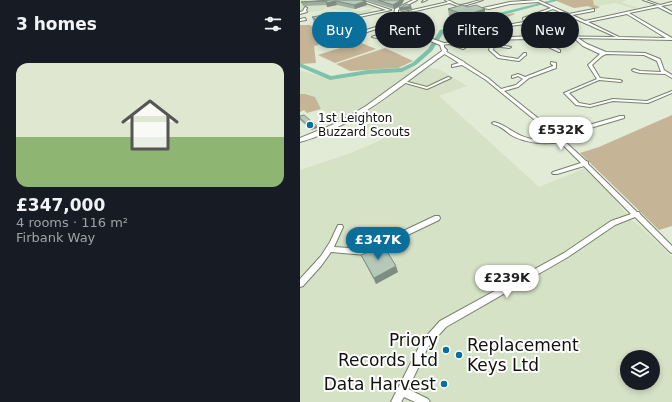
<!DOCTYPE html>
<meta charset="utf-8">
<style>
:root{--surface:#171b24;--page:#242831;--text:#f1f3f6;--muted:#9ea1a6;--line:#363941;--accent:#0b6f9c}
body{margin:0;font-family:"DejaVu Sans",sans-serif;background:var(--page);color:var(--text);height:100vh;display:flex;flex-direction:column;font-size:15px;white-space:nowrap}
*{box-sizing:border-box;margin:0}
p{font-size:13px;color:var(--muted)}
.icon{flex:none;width:22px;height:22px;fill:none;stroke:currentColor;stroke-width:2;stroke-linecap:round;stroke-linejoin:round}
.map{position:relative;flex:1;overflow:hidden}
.details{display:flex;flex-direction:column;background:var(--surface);width:300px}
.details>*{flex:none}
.guide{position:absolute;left:12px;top:12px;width:300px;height:36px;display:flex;gap:8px}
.controls{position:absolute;left:320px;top:350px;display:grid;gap:8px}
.controls a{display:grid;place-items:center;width:40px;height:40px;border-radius:50%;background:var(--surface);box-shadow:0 2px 6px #0003;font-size:20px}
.price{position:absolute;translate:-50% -34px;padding:0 9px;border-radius:14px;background:#fff;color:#222;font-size:13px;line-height:26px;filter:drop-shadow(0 1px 2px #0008)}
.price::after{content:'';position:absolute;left:50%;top:24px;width:12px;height:9px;margin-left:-6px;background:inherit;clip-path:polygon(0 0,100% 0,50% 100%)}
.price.on{background:var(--accent);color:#fff}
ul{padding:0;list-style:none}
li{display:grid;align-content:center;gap:8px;height:212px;padding:0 16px}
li+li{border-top:1px solid var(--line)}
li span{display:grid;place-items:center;height:124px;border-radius:12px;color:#555}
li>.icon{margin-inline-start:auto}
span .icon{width:72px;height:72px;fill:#fffc;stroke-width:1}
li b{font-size:17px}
h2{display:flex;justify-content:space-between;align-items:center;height:48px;padding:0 16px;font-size:17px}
.chip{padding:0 14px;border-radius:18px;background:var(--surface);box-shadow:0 2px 6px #0003;font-size:14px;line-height:36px}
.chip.on{background:var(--accent);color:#fff}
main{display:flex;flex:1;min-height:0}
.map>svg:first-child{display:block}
</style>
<main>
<section class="details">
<h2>3 homes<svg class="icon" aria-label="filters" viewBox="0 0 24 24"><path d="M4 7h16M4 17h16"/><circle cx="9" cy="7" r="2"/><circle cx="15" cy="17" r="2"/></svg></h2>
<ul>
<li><span style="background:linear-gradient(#dfe7d0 60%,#8fb573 0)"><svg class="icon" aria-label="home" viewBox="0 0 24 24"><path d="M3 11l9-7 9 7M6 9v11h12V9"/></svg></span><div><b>£347,000</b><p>4 rooms · 116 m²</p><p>Firbank Way</p></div></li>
</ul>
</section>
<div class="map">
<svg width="372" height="402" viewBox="0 0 372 402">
<rect width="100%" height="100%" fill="#e2ebd6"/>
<g fill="#d5e2c6" fill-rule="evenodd">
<path d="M0,0H84L91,3L70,10L74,13L51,18L45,14L74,8L61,7L49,11L27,8L20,11L0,13Z"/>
<path d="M264,0H327L321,2L338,8L335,9L315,3L298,6L300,7L295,9L288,6L274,8L259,2Z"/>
<path d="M126,67L141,70L167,86L139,96L239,187L286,168L307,190L332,221L338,224L372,257V402H0V170L48,154L83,139L54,118L89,95ZM327,357H353V383H327Z"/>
<path d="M109,68L116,70L66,107L37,123L21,109L15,97L5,94H0V70L23,77L38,78L62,73L95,72Z"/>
</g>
<g fill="#c5b495">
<path d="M254,0H293L294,5L300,7L295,9L288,6L274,8L257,1L247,3L244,2Z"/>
<path d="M213,13L215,14L207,17L208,20L188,24L191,30H209L215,38H207V36L176,25L186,23L188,19Z"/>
<path d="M0,25H10L31,41L14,46L16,63L0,64Z"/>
<path d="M59,42L76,49L35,63L18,55Z"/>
<path d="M85,48L113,61L98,68L50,71L36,64Z"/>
<path d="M0,94H5L15,97L21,109L7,113L4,110L0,112Z"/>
<path d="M372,115V226L359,230L280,153L299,147Z"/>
</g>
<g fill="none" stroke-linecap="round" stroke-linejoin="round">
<path fill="#7dc2ab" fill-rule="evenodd" d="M252,0H259L187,19L181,25L144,32L132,51L116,65L102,72L68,74L30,80L0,67V63L31,76L68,70L101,68L112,63L128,49L140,30L177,23L183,17Z"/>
<defs>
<g id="minor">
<path d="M58,0H61L91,10L46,20L34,16L35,15L46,18L86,10Z"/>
<path d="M124,0H127L122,2Z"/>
<path d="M145,0C151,0 155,5 160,5C167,5 176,0 183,0L160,7L150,3L98,15V16L97,17L83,20L82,19L95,16V14L148,2Z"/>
<path d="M238,0L269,14L294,9V11L272,15L285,21L358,5L343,0H346L360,5L372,2V4L361,6L372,12V14L358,7L329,13L372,38V40L278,38L287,44L306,52L345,53L360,59L364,70L372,75V78L365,74L340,73L333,71L332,70L334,69L340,71L361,72L357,61L344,55L306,54L302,56L292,65L300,78L320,80L322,81L321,82L299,80L269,93L279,103L290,105L313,99L347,101L372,91V93L348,103L313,101L290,107L276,105L264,93L297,79L288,65L300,54L283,46L274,38H235L260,50V52H259L231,39L194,40V44L211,47L209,48L194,46L193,50L200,56L218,59L224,53H226V55L219,61L198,58L189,50L191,43L190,40L170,41L154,43L164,47L165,48L163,49L149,44L142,45L140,44L168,39L169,34L180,33L168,29L169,27L191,36L189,37L184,35L172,36V39L230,36L316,37L253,9L231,17H241L250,21V23L241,19H226L227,23L238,30V32H236L225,24L202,27L201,26L224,22L223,18L251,8L238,2L210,4L189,9L183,8L210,2ZM327,14L366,38L319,37L288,22Z"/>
<path d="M5,7L7,8L6,10L7,12L0,14V12L3,11Z"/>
<path d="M5,18L6,20L0,21V19Z"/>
<path d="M101,19L103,20L31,44L28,43L51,35L41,29V27H43L54,34Z"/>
<path d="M259,27L261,28L263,34L260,33Z"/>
<path d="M114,28L116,29L87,40L72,37L74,36L87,38Z"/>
<path d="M143,51H145L164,62L165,63L188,78L201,89L216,85L223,79L218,76L212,78V76L218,74L225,77L253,66V65L251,64V62L256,63V68L229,78L218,87L204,91L258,134L320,116H324V118L260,137L286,161L288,162V164L337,212H339L340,214L372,246V253L370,252L335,217L315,225L268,257L146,327L128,347L108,389L128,399L130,402H115L104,397L101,402H91L122,341L140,321L264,253L311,221L331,214L284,166L257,174H253L252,173L253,172L281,163L260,142C244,145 225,143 211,135C207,132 204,129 200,127C197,125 194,125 192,123L194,122C202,124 207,128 214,132C227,140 243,142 258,139L186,80L162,65L152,67V65L159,63L143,53Z"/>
<path d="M148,77L151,78L127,89L102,82L104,81L127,87Z"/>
<path d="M135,216H139L140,218L139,220L68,254L66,255L31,252L21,266L3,286L0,287V279L21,256L30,242L38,225H42L43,227L34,247L65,249Z"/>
</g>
<path id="major" d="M113,0H117L98,10V15L130,38L144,43V47L147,50L146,53C101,85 54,127 0,142V138L39,122L66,106L142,51L140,45L128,40L94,15L95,9Z"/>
</defs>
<use href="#minor" stroke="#77806d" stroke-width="2"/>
<use href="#major" stroke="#77806d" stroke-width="2"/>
<use href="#minor" fill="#fff" fill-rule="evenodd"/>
<use href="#major" fill="#fff" fill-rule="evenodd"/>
</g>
<g fill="#9dac9e">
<path d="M31,0L67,5L55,9L37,5L27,7V5L3,6L1,2Z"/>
<path d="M66,0H104L102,4L94,9Z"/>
<path d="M168,7L185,9V15L169,20L173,23V32L166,31V38H163L149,33V23L161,20L149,16L148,9Z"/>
<path d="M101,13H117V16L106,19L102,16Z"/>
<path d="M12,17L33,20L34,25L23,28L14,22Z"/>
<path d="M0,116L17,126V128L11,130L0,120Z"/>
<path d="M61,255L98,272L76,284Z"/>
</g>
<g fill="#7f8c81">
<path d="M101,0H104L102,4L94,9L93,5Z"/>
<path d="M36,1L37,5L27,7L26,3Z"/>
<path d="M66,1L67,5L55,9L54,5Z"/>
<path d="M111,6L112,9L100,11L99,8Z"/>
<path d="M185,9V15L166,21V15Z"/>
<path d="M117,13V16L106,19V16Z"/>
<path d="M33,20L34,25L23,28L21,23Z"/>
<path d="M166,28V38H163L162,29Z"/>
<path d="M17,126V128L11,130V128Z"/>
<path d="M96,266L98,272L76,284L74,278Z"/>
</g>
<g fill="#b6c8b8" stroke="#7f8c81">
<path d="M31,0H61L66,1L54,5L36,1L26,3L27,1L1,2Z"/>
<path d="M78,0H101L93,5Z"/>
<path d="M107,4L111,6L99,8Z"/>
<path d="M162,5L168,7L176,5L185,9L166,15L148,9Z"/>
<path d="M111,11L117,13L106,16L101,13Z"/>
<path d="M24,15L33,20L21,23L12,17Z"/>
<path d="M165,19L173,23L160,20L159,24L166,28L162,29L149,23Z"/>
<path d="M4,115L17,126L11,128L0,118V116Z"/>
<path d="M83,245L96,266L74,278L61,255Z"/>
</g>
<g fill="#0b6f9c" stroke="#fff" stroke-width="1.5">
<circle cx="10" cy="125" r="4"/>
<circle cx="146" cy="350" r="4"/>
<circle cx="159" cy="355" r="4"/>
<circle cx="144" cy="384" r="4"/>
</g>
<g text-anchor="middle" stroke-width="4" stroke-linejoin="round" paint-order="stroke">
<g font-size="12" fill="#10130c" stroke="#fff" text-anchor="start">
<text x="18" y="122">1st Leighton<tspan x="18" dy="14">Buzzard Scouts</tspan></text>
</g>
<g font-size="17" fill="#10130c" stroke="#fff" text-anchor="end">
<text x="138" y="346">Priory<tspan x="138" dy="20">Records Ltd</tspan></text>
<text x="167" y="351" text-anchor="start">Replacement<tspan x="167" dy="20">Keys Ltd</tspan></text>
<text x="136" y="390">Data Harvest</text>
</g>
</g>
</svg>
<div class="controls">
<a><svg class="icon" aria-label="layers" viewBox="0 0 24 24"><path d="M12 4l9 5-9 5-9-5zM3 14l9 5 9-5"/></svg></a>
</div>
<b class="price" style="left:261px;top:151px">£532K</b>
<b class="price on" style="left:78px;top:261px">£347K</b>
<b class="price" style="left:207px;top:299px">£239K</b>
<div class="guide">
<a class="chip on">Buy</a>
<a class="chip">Rent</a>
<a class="chip">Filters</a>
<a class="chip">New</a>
</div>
</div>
</main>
